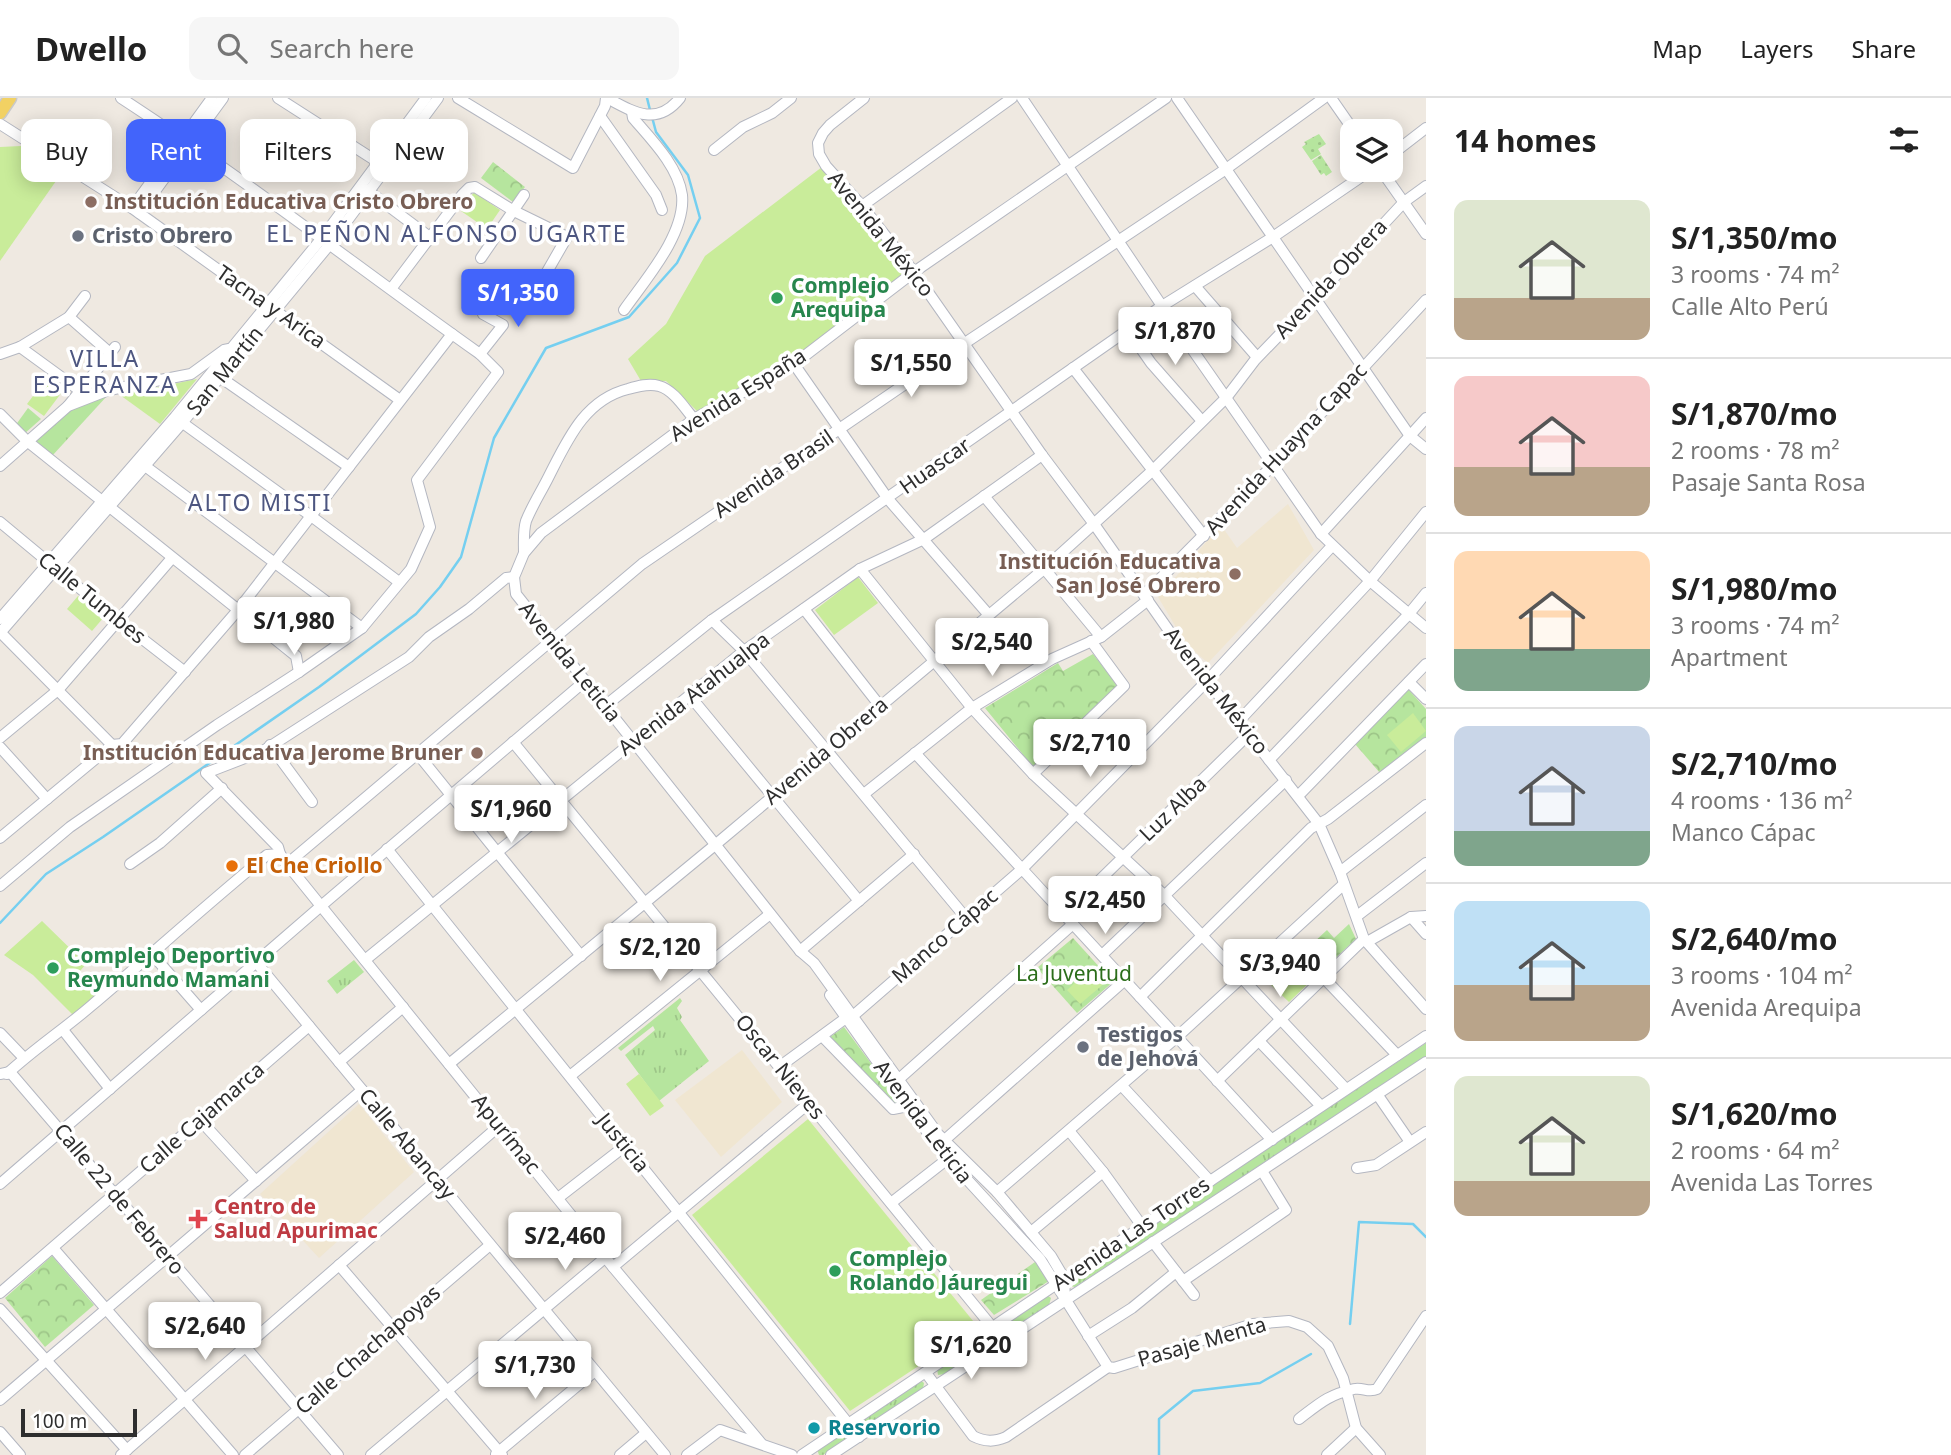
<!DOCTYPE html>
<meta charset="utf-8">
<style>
:root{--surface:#fff;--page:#f6f6f6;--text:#222;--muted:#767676;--line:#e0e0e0;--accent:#4264fb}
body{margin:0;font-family:"Noto Sans",sans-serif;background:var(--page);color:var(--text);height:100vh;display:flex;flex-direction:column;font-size:26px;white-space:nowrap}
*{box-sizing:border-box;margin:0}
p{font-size:23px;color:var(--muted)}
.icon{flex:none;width:38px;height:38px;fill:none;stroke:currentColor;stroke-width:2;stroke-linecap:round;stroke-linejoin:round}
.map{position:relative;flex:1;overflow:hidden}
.side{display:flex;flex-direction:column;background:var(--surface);width:525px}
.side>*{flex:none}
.banner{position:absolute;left:21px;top:21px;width:665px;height:63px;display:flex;gap:14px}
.buttons{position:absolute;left:1340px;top:21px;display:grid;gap:14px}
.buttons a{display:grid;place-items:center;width:63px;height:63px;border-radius:14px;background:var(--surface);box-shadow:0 4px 18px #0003;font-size:35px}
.scale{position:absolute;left:21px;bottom:18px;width:116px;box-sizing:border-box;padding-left:7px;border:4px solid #2e2e2e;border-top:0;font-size:19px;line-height:24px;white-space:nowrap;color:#2e2e2e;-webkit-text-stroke:5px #fff;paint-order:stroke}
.price{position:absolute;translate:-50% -60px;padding:0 16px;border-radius:7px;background:#fff;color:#222;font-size:23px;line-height:46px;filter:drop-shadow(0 2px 4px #0008)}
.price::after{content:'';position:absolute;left:50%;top:42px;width:21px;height:16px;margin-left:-10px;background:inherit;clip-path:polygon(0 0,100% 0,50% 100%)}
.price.current{background:var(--accent);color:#fff}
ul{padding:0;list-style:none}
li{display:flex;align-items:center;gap:21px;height:175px;padding:0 28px}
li+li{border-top:2px solid var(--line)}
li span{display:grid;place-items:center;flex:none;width:196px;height:140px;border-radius:14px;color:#555}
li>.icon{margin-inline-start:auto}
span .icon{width:84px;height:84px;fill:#fffc;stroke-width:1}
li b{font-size:30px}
h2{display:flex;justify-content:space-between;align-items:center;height:84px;padding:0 28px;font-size:30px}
.chip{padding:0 24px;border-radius:14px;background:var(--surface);box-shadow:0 4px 18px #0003;font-size:24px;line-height:63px}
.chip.current{background:var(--accent);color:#fff}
header{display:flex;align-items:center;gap:42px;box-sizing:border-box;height:98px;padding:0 35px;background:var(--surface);border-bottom:2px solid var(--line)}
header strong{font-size:33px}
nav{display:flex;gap:38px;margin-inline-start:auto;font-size:24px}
.search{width:490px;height:63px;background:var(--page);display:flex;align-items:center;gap:18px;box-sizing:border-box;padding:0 24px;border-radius:14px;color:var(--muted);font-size:26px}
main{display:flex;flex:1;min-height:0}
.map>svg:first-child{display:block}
</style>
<header>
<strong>Dwello</strong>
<div class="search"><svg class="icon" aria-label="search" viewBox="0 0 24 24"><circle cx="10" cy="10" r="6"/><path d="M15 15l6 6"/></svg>Search here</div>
<nav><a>Map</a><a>Layers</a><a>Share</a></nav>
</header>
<main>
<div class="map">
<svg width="1426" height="1357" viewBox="0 0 1426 1357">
<defs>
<pattern id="grass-tufts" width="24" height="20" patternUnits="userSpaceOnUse" patternTransform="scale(1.75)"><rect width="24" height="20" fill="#b6e59e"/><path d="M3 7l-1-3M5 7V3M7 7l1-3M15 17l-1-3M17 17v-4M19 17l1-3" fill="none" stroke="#9dc588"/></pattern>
<pattern id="park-crowns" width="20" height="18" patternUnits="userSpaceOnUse" patternTransform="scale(1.75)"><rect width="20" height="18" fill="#b6e59e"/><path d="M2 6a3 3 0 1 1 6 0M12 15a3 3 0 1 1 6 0" fill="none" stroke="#9dc588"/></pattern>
<pattern id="garden-dots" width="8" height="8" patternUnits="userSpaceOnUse" patternTransform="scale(1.75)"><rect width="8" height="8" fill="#b6e59e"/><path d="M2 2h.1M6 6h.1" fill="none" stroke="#9dc588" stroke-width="1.8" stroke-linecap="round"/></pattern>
</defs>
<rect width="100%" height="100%" fill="#efe9e1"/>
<g fill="#f0e6d1">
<path d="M1288,406L1314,452L1208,565L1186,546L1158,499L1221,427L1237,450Z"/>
<path d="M742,952L782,1004L721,1059L675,1002Z"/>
<path d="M359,1006L414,1074L319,1160L260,1096Z"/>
</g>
<g fill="url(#grass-tufts)">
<path d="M107,298L52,358L33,341L76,309Z"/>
<path d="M28,310L41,321L24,336L15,328Z"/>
<path d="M354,862L364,874L337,896L327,883Z"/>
<path d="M680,900L682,903L677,910L682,919L680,922L709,963L659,1003L625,957L655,932L653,928L621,953L618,950Z"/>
<path d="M1426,945V958L1075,1189L1070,1188L1069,1182Z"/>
<path d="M1047,1197L1051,1200L1049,1207L945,1276L938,1277L937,1271Z"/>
<path d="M920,1282L924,1285L923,1291L864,1330L858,1328L859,1323Z"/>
<path d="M842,1335L846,1337L845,1342L823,1357H819L817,1351Z"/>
</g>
<g fill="url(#park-crowns)">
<path d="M493,64L525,89L513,104L481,80Z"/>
<path d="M1093,556L1119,589L1033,669L985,610L1058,565L1063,573Z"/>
<path d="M1407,590L1426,611V639L1380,675L1355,646Z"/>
<path d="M1349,826L1356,841L1317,877L1299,858L1327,832L1334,840Z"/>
<path d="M1073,840L1113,884L1077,915L1037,870Z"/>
<path d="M844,929L902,1007L895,1010L830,939Z"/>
<path d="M52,1158L94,1207L45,1249L5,1200Z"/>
<path d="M1035,1164L1049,1183L994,1217L981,1202Z"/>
</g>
<g fill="url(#garden-dots)">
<path d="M1319,36L1326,46L1318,51L1321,56L1311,62L1302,49L1306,46L1304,44Z"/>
<path d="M1321,57L1332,74L1326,78L1324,75L1321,77L1312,63Z"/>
</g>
<g fill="#c9ec9a">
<path d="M21,48L63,73L0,163V49Z"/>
<path d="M822,69L908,174L790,263L697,313L666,283H641L628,261L666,226L705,158Z"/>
<path d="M474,94L500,112L487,131L461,113Z"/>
<path d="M49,277L65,290L44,318L27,306Z"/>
<path d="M197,281L160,326L120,297Z"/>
<path d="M858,479L878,505L834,537L815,512Z"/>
<path d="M78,498L104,519L92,533L67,511Z"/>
<path d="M1413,615L1426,633L1401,654L1387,637Z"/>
<path d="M42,823L86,866L80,873L101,892L73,917L33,877L4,857Z"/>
<path d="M1299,858L1317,877L1289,904L1269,885Z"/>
<path d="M1092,869L1106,884L1080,906L1067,892Z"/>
<path d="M639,976L664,1008L650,1018L626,986Z"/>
<path d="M808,1021L978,1229L850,1313L692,1117Z"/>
</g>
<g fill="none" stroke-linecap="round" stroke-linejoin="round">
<g stroke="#75cff0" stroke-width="2.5">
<path d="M647,0L650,12"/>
<path d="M0,825L46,776L103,739L319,589L416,516L440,489L461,459L494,340L546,250L629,219L677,165L700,120L688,77L656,34L652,19"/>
<path d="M1350,1226L1359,1124L1413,1126L1426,1139"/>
<path d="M1159,1357V1321L1193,1293L1260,1285L1311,1256"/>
</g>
<defs>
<g id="minor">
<path d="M278,0L384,68"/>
<path d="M458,0L573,70L605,8L606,0"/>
<path d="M607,0C633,14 657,29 680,0"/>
<path d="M864,0L830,27L823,35L818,45L819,56L826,68L862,108L914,174L1042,357L1094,426L1174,540L1319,726L1340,774L1364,841L1426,911"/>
<path d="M1022,0L1162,208L1321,436L1370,483L1426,530"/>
<path d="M1177,0L1410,338L1426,351"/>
<path d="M1331,0L1354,33"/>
<path d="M600,18L656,97L662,112"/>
<path d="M0,26L132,110L400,302"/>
<path d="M714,52L743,29L772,15L791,0"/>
<path d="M1391,57L1426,30"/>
<path d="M1381,72L1426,136"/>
<path d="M367,92L431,140"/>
<path d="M862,108L1012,0"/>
<path d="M132,110L212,0"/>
<path d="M139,115L223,0"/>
<path d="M481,160L524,97"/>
<path d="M1195,188L1257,259"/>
<path d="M391,191L462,97L469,90L475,89L514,113L567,139L540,186"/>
<path d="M624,212C645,182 686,136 682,97C678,68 651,41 633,20L632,14"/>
<path d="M69,219L110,255"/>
<path d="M1128,232L1151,265L1202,323"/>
<path d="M20,249L79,292"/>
<path d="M0,256L20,249L69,219L85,198"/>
<path d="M480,256L503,227L483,216"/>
<path d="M794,266L888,401L988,516"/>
<path d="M1073,270L1204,438"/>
<path d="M217,277L349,369"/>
<path d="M68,308L115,249"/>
<path d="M0,316L27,343L296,558L299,574"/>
<path d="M180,323L311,418L399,484"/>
<path d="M141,365L362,530"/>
<path d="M0,368L68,308L109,292L191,276L224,252L229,251"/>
<path d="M984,398L1101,539"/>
<path d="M0,424L118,522L185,574"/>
<path d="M1321,436L1426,320"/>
<path d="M524,455C524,445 523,433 526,423C532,408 541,394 548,380C567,343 584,302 628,291C638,288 649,285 659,288C674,292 685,311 694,321"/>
<path d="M860,471L972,610L1033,676L1165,798L1346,991"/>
<path d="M514,479L506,480L469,511L429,539L409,559L263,653L206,675L278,749L280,756L287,766L613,1169L761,1345"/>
<path d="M1144,497L1273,367L1426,202"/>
<path d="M804,511L880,608"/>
<path d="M0,521L175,319L322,140L426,0"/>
<path d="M712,522L744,553L966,820"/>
<path d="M0,534L112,647"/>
<path d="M0,535L182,325L330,146L438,0"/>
<path d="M1409,584L1426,601"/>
<path d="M690,598L859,803"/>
<path d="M605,608L712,522L1162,208L1273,139L1371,72"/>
<path d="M1239,623L1370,483L1426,414"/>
<path d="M0,640L58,592L172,460"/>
<path d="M513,644L993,1230"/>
<path d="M270,647L312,704"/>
<path d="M0,649L47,701"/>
<path d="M417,655L581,858"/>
<path d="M915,655L1272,1042"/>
<path d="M1269,662L1408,517L1426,495"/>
<path d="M1033,676L1124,588L1091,543"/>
<path d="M864,696L972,610L1052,561L1101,539L1148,502"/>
<path d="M1298,698L1426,566"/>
<path d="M0,740L112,647L122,646L238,512L452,236"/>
<path d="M387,751L859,1339"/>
<path d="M130,766L160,745L222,690"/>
<path d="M287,766L642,466L965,245L1226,71L1324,0"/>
<path d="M1340,774L1426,707"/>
<path d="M0,788L70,729L217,627L299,574L362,530L411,471L430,429L417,382L498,274L480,256C360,171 244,80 121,0"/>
<path d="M1065,816L1250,635"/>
<path d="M1357,818L1426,765"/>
<path d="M1411,819L1426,836"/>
<path d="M1367,844L1411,819L1426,818"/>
<path d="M800,853L914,756"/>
<path d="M151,855L201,912"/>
<path d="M1102,857L1286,682"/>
<path d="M365,862L744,553L860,471L924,441L1042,357"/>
<path d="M256,864L665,1357"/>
<path d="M1324,880L1397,957"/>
<path d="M830,897L940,1052L1040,1161L1108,1269L1114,1270L1253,1226L1289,1223L1307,1229L1328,1248L1343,1280L1356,1330L1380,1357"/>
<path d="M1140,899L1311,730L1328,721L1426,645"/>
<path d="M63,932L110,991"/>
<path d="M0,935L24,960"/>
<path d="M822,938L893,1011L908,1008"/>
<path d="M1259,943L1321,1008"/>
<path d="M339,964L403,909"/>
<path d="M449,966L715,747L1044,471L1152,373L1226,300L1255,262L1315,200L1404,104L1426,88"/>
<path d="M779,969L846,920L854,917L1021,772L1207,583L1332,448"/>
<path d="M0,976L10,974L338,1357"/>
<path d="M7,976C34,951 63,932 91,908C150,858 207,806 267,757L280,756"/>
<path d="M570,978L770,816"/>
<path d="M899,981L1073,826"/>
<path d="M1217,983L1364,841"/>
<path d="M1122,988L1210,1083"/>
<path d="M1377,996L1410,1044"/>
<path d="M200,1022L256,1083"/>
<path d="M1070,1034L1103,1074L1142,1128"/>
<path d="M939,1047L1125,882"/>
<path d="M1357,1070L1376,1067L1426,1034"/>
<path d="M0,1086L321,808L585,583"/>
<path d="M997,1094L1177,939L1344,786"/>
<path d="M558,1100L625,1048"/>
<path d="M891,1105L950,1059"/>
<path d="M1031,1134L1103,1074"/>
<path d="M1153,1144L1194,1197"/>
<path d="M53,1150L233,1357"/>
<path d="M339,1167L502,1357"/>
<path d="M613,1169L809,1005"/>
<path d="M1183,1183L1286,1112L1262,1073"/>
<path d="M0,1195L309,928"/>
<path d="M1065,1202L1064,1180L1051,1158L997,1094L938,1036L814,865L800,853L516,496L514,479L524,455L541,435L694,321L794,266L914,174L1166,0"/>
<path d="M0,1211L127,1352"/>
<path d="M1088,1238L1132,1210L1176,1174"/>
<path d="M926,1275L973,1338C985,1344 994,1344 1006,1339L1108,1269"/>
<path d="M0,1302L362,992"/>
<path d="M1299,1321C1320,1305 1328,1297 1354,1291C1363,1289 1368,1295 1377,1291L1426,1218"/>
<path d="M0,1334L20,1357"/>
<path d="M496,1356L595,1273"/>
<path d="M121,1357L499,1028"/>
<path d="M245,1357L490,1147"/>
<path d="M371,1357L606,1159"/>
<path d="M620,1357L646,1335"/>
<path d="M687,1357L720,1332L792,1357"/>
<path d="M802,1357L1426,938"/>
<path d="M831,1357L1426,964"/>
<path d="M1327,1357L1356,1330"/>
</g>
<path id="major" d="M0,15L10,0"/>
</defs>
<use href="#minor" stroke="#b4b7c1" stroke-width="12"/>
<use href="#major" stroke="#c9c9c9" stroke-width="15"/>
<use href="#minor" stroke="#fff" stroke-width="10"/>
<use href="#major" stroke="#f2d163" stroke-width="12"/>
</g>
<g fill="#8d6e63" stroke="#fff" stroke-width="2.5">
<circle cx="91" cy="104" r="7"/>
<circle cx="1235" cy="476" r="7"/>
<circle cx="477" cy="655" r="7"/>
</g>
<g fill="#6b7280" stroke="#fff" stroke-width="2.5">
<circle cx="78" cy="138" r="7"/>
<circle cx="1083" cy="949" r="7"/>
</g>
<g fill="#2e9e5b" stroke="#fff" stroke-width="2.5">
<circle cx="777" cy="200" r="7"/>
<circle cx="53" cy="870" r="7"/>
<circle cx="835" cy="1173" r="7"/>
</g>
<circle fill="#e8710a" stroke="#fff" stroke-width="2.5" cx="232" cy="768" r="7"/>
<path fill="#e0444e" stroke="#fff" stroke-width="2.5" d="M194.5 1110.5h7v7h7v7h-7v7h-7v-7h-7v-7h7z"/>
<circle fill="#0f9aa8" stroke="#fff" stroke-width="2.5" cx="814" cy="1330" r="7"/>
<g text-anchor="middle" stroke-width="7" stroke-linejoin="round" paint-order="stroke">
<g font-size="21" font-weight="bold" fill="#785e54" stroke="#fff" text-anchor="end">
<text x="105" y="111" text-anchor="start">Institución Educativa Cristo Obrero</text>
<text x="1221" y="471">Institución Educativa<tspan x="1221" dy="24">San José Obrero</tspan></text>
<text x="463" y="662">Institución Educativa Jerome Bruner</text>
</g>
<g font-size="21" fill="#2e2e2e" stroke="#fff">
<text transform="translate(881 136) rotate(51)" y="7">Avenida México</text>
<text transform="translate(1331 181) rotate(-47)" y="7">Avenida Obrera</text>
<text transform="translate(271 209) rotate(35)" y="7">Tacna y Arica</text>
<text transform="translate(225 273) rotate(-51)" y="7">San Martín</text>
<text transform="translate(738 297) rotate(-32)" y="7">Avenida España</text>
<text transform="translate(1286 351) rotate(-47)" y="7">Avenida Huayna Capac</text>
<text transform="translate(935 368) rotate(-35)" y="7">Huascar</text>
<text transform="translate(774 376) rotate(-34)" y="7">Avenida Brasil</text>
<text transform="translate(92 500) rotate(39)" y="7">Calle Tumbes</text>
<text transform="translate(570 564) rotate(51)" y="7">Avenida Leticia</text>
<text transform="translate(1216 593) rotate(52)" y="7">Avenida México</text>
<text transform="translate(694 596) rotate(-38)" y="7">Avenida Atahualpa</text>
<text transform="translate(826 653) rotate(-40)" y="7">Avenida Obrera</text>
<text transform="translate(1173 711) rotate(-44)" y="7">Luz Alba</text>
<text transform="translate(945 838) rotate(-41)" y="7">Manco Cápac</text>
<text transform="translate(780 969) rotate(51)" y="7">Oscar Nieves</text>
<text transform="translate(202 1020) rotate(-41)" y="7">Calle Cajamarca</text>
<text transform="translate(923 1024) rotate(53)" y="7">Avenida Leticia</text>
<text transform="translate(506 1036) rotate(51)" y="7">Apurímac</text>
<text transform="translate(623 1045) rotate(51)" y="7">Justicia</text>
<text transform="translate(407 1046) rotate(50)" y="7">Calle Abancay</text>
<text transform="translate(119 1101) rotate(50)" y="7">Calle 22 de Febrero</text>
<text transform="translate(1131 1136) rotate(-34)" y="7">Avenida Las Torres</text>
<text transform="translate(1202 1244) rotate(-16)" y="7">Pasaje Menta</text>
<text transform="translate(368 1252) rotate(-41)" y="7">Calle Chachapoyas</text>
</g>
<g font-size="21" font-weight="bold" fill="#5b616d" stroke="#fff" text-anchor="start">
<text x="92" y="145">Cristo Obrero</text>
<text x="1097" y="944">Testigos<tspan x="1097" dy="24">de Jehová</tspan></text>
</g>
<g font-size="21" font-weight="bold" fill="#27864d" stroke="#fff" text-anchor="start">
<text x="791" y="195">Complejo<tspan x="791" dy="24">Arequipa</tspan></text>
<text x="67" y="865">Complejo Deportivo<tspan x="67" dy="24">Reymundo Mamani</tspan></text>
<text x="849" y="1168">Complejo<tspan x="849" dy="24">Rolando Jáuregui</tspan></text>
</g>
<g font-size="21" font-weight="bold" fill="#c56008" stroke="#fff" text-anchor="start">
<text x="246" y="775">El Che Criollo</text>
</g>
<g font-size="21" fill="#2c6e1b" stroke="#fff">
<text x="1074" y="883">La Juventud</text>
</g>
<g font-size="21" font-weight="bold" fill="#be3a42" stroke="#fff" text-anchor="start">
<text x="214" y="1116">Centro de<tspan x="214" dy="24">Salud Apurimac</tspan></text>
</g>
<g font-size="21" font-weight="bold" fill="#0d838f" stroke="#fff" text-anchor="start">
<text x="828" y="1337">Reservorio</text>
</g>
<g font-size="23" letter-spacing="2" fill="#4d5680" stroke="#fff">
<text x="447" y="144">EL PEÑON ALFONSO UGARTE</text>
<text x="105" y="269">VILLA<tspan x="105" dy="26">ESPERANZA</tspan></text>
<text x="260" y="413">ALTO MISTI</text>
</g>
</g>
</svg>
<div class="buttons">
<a><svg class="icon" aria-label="layers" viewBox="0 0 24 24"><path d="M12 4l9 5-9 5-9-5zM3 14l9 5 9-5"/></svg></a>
</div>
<div class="scale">100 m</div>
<b class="price current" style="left:518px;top:231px">S/1,350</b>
<b class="price" style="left:1175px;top:269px">S/1,870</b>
<b class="price" style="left:911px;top:301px">S/1,550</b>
<b class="price" style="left:294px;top:559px">S/1,980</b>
<b class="price" style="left:992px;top:580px">S/2,540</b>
<b class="price" style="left:1090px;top:681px">S/2,710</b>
<b class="price" style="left:511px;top:747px">S/1,960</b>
<b class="price" style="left:1105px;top:838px">S/2,450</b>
<b class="price" style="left:660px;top:885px">S/2,120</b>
<b class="price" style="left:1280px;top:901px">S/3,940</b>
<b class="price" style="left:565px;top:1174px">S/2,460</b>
<b class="price" style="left:205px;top:1264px">S/2,640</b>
<b class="price" style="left:971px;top:1283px">S/1,620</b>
<b class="price" style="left:535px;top:1303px">S/1,730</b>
<div class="banner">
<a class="chip">Buy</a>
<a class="chip current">Rent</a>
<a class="chip">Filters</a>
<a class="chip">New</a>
</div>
</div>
<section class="side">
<h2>14 homes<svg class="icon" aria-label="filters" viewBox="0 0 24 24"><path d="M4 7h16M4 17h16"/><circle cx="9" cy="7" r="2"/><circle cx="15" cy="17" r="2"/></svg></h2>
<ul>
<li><span style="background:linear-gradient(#dfe7d0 70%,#b9a48a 0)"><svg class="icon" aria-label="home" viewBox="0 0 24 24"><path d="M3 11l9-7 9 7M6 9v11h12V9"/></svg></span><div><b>S/1,350/mo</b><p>3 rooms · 74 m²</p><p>Calle Alto Perú</p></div></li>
<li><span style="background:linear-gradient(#f6c9c9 65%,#b9a48a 0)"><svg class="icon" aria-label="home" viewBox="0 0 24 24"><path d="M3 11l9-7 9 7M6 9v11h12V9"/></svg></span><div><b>S/1,870/mo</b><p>2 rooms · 78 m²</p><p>Pasaje Santa Rosa</p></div></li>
<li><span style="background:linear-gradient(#ffd9b3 70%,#7fa58c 0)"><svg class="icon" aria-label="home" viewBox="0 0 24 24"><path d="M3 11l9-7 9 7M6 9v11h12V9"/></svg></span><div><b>S/1,980/mo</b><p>3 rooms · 74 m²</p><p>Apartment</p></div></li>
<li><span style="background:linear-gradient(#c9d6e8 75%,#7fa58c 0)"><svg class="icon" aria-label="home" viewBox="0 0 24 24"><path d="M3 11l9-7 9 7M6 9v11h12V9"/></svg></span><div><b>S/2,710/mo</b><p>4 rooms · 136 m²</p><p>Manco Cápac</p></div></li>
<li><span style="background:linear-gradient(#bfe0f5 60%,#b9a48a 0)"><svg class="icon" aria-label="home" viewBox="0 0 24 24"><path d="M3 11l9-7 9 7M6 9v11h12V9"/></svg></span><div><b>S/2,640/mo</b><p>3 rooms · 104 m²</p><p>Avenida Arequipa</p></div></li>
<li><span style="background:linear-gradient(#dfe7d0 75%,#b9a48a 0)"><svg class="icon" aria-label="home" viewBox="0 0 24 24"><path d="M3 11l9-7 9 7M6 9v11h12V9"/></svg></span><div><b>S/1,620/mo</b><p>2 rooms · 64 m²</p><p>Avenida Las Torres</p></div></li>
</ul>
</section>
</main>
